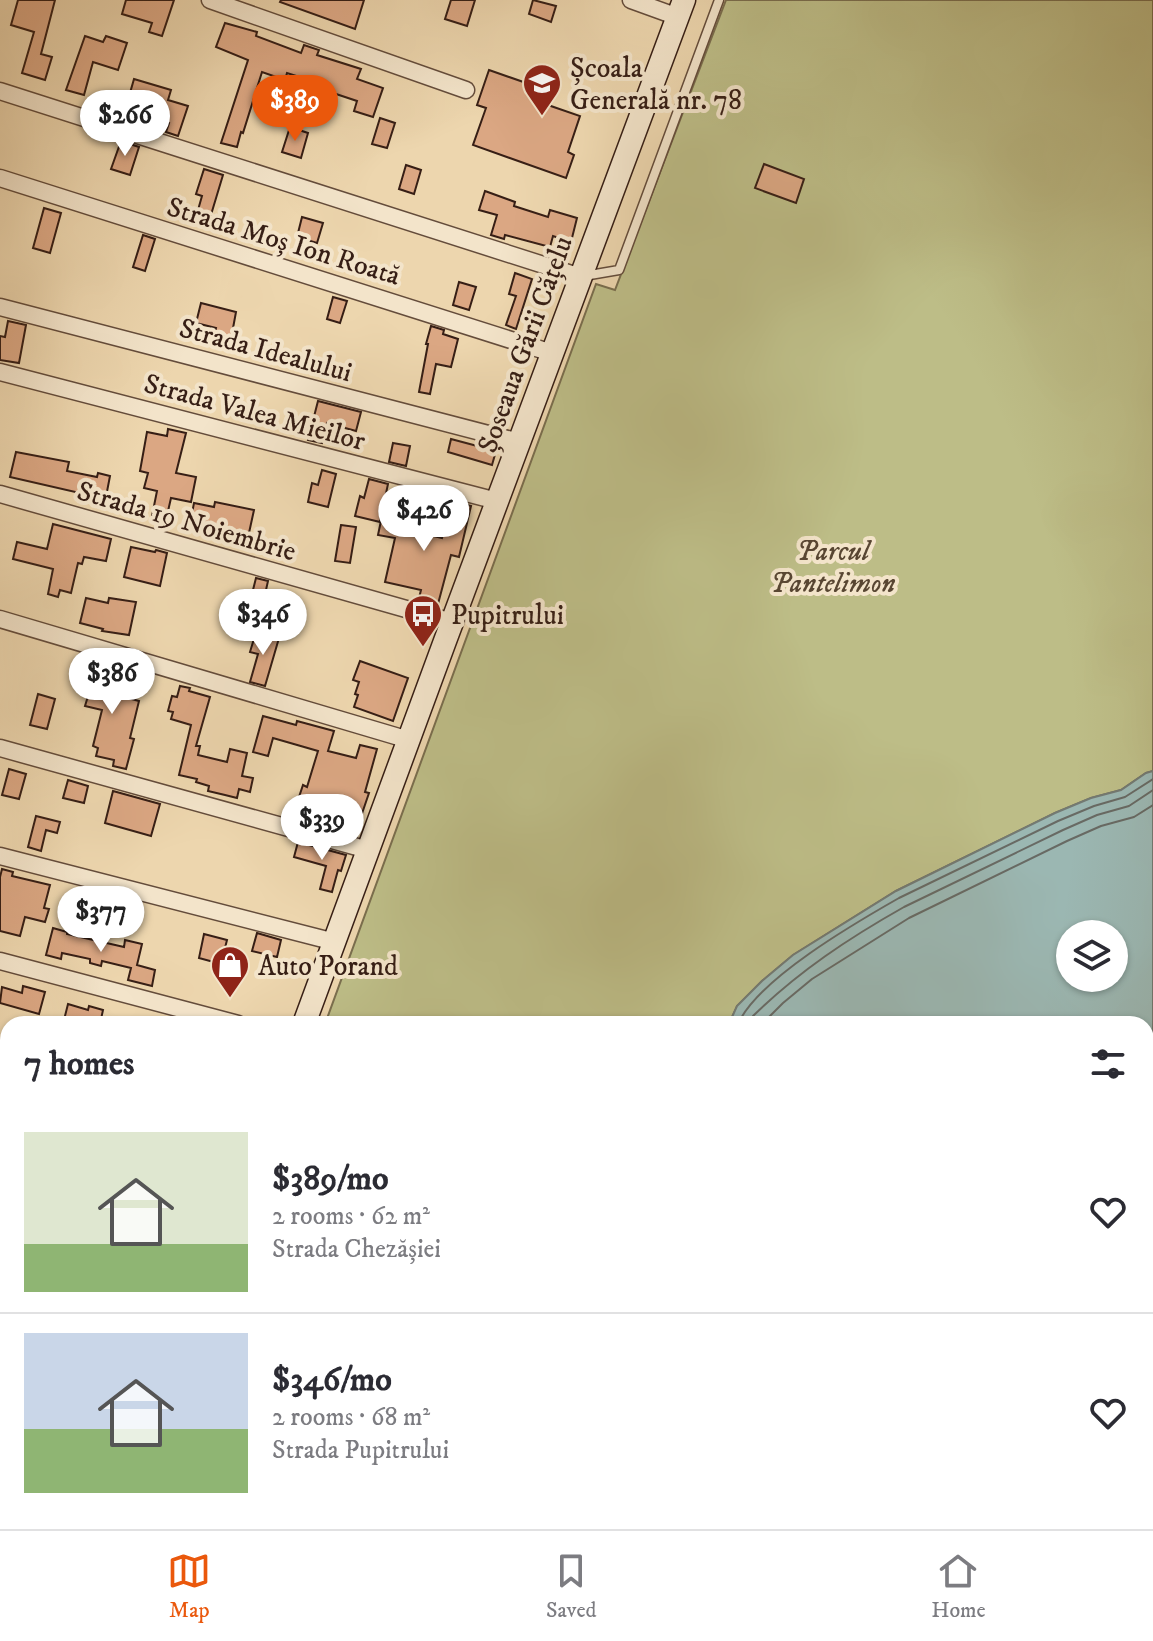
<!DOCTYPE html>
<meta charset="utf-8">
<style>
:root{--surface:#fff;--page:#f7f7f7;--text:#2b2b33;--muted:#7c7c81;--line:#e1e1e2;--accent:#ea580c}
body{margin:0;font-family:"IM FELL DW Pica",serif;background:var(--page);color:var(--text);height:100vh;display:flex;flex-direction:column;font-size:30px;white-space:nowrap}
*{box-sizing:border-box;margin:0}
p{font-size:26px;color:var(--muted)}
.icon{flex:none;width:44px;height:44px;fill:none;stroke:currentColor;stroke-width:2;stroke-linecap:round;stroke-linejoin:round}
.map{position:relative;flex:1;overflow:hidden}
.panel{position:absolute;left:0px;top:1016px;width:1154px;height:514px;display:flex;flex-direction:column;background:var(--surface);border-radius:24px 24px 0 0;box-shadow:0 2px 6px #0004}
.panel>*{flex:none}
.buttons{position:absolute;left:1056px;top:920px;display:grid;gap:16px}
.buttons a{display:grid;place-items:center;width:72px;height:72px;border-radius:50%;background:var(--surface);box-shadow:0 2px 6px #0004;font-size:40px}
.price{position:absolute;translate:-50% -68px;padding:0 18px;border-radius:28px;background:#fff;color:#222;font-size:26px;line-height:52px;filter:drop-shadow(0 2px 4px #0008)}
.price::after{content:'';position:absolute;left:50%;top:48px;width:24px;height:18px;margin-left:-12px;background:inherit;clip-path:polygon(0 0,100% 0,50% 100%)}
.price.active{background:var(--accent);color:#fff}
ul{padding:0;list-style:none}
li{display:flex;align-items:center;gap:24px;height:200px;padding:0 24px}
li+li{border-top:2px solid var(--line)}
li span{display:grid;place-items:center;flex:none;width:224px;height:160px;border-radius:0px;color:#555}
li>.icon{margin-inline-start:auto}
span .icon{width:96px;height:96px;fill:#fffc;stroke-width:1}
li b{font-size:34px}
h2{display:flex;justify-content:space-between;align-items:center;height:96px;padding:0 24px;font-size:34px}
.tabs{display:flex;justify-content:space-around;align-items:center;height:112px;border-top:2px solid var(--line);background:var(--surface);font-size:22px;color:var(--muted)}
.tabs a{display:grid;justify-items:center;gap:4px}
.tabs .active{color:var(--accent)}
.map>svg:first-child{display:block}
</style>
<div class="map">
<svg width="1153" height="1529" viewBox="0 0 1153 1529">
<rect width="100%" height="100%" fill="#edd6ae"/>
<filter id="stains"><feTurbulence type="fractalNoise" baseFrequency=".0025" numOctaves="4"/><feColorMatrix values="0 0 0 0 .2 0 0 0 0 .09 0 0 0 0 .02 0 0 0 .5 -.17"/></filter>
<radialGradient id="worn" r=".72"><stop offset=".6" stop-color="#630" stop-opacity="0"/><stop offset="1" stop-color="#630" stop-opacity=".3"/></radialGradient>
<g fill="#bdbd87" stroke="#7a6e4e" stroke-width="2">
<path d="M726,0H1153V771L1146,773L1121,790L1091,798L1055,813L896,891L793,955L762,981L737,1006L729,1024H325L596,284L615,290Z"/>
<path d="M168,1522H394L392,1529H165Z"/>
</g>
<path fill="#9bb7b2" stroke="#737a73" stroke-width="2" fill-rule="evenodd" d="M1153,771V1529H392L394,1522H1146V1024H729L737,1006L762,981L793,955L896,891L1055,813L1091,798L1121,790L1146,773ZM1070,934H1114V978H1070Z"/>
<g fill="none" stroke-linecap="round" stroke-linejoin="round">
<g stroke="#686a64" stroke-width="2">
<path d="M738,1024C758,979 855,923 899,898L1058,821L1094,806L1125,797L1153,779"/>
<path d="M749,1024L753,1016C799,971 849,938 904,907L1063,830L1097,815L1129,806L1153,790"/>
<path d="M762,1024L783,1003L812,979L909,918L1067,841L1101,826L1134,817L1153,805"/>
</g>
</g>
<g fill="#dba783" stroke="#361e15" stroke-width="2">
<path d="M18,0H55L41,54L52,57L45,80L22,73L34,32L11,25Z"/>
<path d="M126,0H174L162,36L149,32L152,23L122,14Z"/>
<path d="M281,0H364L355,29L280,2Z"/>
<path d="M451,0H475L467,26L445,19Z"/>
<path d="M533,0L556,6L551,22L529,14Z"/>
<path d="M225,23L257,32L256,36L301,53L304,45L319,50L317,55L361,69L357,79L383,88L373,117L354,111L357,101L327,91L326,93L313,88L315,82L287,73L285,80L262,72L243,133L241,132L237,147L221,143L248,60L216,47Z"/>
<path d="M85,36L103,42L106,36L127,43L118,70L93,62L84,95L66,90Z"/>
<path d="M489,70L552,92L548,105L580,116L568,152L574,155L566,178L473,145L486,108L477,105Z"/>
<path d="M134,79L171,90L168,100L188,106L178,136L166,132L169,123L126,107Z"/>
<path d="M380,118L395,123L387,148L372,144Z"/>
<path d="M290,127L308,133L301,158L282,152Z"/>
<path d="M121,141L139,147L130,175L111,169Z"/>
<path d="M764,164L804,179L796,203L755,188Z"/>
<path d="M406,165L421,170L414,194L399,189Z"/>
<path d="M204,169L223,175L207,228L194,224L202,196L196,194Z"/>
<path d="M485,191L515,202L514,206L548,217L550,210L577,218L571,242L553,236L550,247L505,235L504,239L491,235L497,215L479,210Z"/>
<path d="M44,208L61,213L50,253L33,248Z"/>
<path d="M302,217L323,223L317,243L297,237Z"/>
<path d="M143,235L155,239L145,271L133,267Z"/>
<path d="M515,273L532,279L516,329L506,325L516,296L509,294Z"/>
<path d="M459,282L476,287L469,310L453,305Z"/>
<path d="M333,297L347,301L340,323L327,319Z"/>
<path d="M201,303L236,312L231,339L214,336L216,328L196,323Z"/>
<path d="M8,321L26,325L19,363L0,360V336L5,337Z"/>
<path d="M431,326L444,330L443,334L458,339L451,367L436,364L430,394L419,392L428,344H426Z"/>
<path d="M318,401L361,412L356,431L327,423L322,443L308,440Z"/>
<path d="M168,429L186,433L176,473L196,477L191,502L171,498L166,520L152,516L157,491L144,488L148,473L140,471L147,432L167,436Z"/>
<path d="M451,439L496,451L492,465L448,452Z"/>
<path d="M393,443L410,446L406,466L389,462Z"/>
<path d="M16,452L69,462L67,471L97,477L98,473L110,476L105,502L93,499V496L10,477Z"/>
<path d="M322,470L336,474L328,507L308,502L312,483L318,485Z"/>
<path d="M369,479L388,484L380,522L355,516L360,496L364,498Z"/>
<path d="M215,502L254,510L247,542L235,540L236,536L207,530L206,533L189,529L194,503L214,507Z"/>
<path d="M456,502L471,506L459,557L451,555L438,604L419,598L421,590L385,582L395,538L378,535L382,516L411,522L409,530L442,538L449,511L453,512Z"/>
<path d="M53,524L111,539L106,561L84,557L82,564L78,563L71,593L60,590L58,597L48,594L53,569L13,559L17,542L47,549Z"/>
<path d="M341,525L356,527L350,563L335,561Z"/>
<path d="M131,547L155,552L156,550L167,553L160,586L124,577Z"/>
<path d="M256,578L268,581L257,630L236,625L240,608L248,610Z"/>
<path d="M86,598L108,603L109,598L136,602L129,635L102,631L103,629L80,623Z"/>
<path d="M256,632L279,638L265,686L250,682L258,654L250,652Z"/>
<path d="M99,660L116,665L112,682L127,685L124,697L139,701L130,738L134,739L126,769L113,766L114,760L96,756L98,748L93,746L102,710L85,706Z"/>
<path d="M360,661L408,678L393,721L354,707L358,695L355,694L359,682L353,680Z"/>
<path d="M180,686L190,688L189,691L210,697L196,746H200L198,755L227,762L230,749L247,753L242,776L253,778L250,792L239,789L237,798L225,795L208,791L209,786L196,782L197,779L179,775L191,725L171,719L173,712L168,711L172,696L177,697Z"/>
<path d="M38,694L55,699L47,729L30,725Z"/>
<path d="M263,716L296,725L297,721L334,731L328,751L356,758L360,745L377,749L365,792L369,793L356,831L341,826L339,831L307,822L310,808L301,805L303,798L299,797L303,785L307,787L318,751L273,738L268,756L253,752Z"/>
<path d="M9,769L26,774L19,799L2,795Z"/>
<path d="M68,780L88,786L84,803L63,798Z"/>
<path d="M113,791L160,804L151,836L105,823Z"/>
<path d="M36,816L60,822L57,833L46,830L41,851L28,847Z"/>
<path d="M298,842L346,855L341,871L338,870L332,892L320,889L326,866L294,857Z"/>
<path d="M2,869L13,872L12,876L50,885L44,908L49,909L45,922L25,917L20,936L0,931V877Z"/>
<path d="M53,928L67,932V934L124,947L125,940L142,944L137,965L155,970L152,986L128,980L131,968L102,961L101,966L90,963V959L62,953L61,959L46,955Z"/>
<path d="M257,933L281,940L277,957L252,951Z"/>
<path d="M204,934L227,940L221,964L199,958Z"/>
<path d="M23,986L45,992L39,1014L0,1003L2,987L22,993Z"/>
<path d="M68,1004L88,1010L89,1006L103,1010L100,1024H63Z"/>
</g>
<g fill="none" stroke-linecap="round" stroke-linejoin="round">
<defs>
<path id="service" d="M584,276L619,270L719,0"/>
<g id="minor">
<path d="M210,0L466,90"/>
<path d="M631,0L678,17"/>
<path d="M0,91L581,277"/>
<path d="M0,178L552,353"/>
<path d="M0,307L519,442"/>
<path d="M0,372L497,501"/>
<path d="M0,494L452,622"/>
<path d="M0,619L409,740"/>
<path d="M0,748L368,850"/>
<path d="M0,856L335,942"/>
<path d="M0,961L238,1024"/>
<path d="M0,1058L8,1060"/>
</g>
<g id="secondary">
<path d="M304,1024L445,641L684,0"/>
<path d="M106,1529L109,1522"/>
</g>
</defs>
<use href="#service" stroke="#644c3b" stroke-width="11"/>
<use href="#minor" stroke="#644c3b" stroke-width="19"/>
<use href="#secondary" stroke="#361e15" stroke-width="25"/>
<use href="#service" stroke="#f3e4ca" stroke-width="8"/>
<use href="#minor" stroke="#f3e4ca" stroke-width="16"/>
<use href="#secondary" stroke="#f3e4ca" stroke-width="22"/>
</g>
<defs>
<symbol id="school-pin" viewBox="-11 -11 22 30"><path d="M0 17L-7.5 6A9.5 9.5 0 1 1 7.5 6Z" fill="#8f2418" stroke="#f3e4ca"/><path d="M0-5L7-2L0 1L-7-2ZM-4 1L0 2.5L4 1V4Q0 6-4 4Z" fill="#fff"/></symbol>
<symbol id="bus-pin" viewBox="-11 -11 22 30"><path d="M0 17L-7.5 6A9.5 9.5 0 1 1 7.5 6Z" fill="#8f2418" stroke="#f3e4ca"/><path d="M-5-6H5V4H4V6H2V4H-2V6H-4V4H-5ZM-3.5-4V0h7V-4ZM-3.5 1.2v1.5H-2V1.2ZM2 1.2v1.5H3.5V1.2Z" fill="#fff"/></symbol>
<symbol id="shop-pin" viewBox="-11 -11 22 30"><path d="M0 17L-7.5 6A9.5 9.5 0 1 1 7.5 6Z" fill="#8f2418" stroke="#f3e4ca"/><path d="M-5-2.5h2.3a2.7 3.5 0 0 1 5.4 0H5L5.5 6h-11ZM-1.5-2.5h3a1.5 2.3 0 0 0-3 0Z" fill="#fff"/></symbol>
</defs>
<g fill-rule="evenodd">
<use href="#school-pin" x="520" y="61" width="44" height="60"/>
<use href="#bus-pin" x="401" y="592" width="44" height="60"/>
<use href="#shop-pin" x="208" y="943" width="44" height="60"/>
</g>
<g text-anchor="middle" stroke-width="8" stroke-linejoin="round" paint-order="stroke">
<g font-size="28" fill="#361e15" stroke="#f3e4ca" text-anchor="start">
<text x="570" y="77">Școala<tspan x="570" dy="32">Generală nr. 78</tspan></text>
<text x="451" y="624">Pupitrului</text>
<text x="258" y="975">Auto Porand</text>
</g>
<g font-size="28" fill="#361e15" stroke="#f3e4ca">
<text transform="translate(284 240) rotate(17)" y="10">Strada Moș Ion Roată</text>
<text transform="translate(524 344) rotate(-70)" y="10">Șoseaua Gării Cățelu</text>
<text transform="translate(266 349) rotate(15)" y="10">Strada Idealului</text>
<text transform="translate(255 411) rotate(15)" y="10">Strada Valea Mieilor</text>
<text transform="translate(187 520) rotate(16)" y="10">Strada 19 Noiembrie</text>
</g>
<g font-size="28" font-style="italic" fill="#584632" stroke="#f3e4ca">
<text x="833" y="560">Parcul<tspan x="833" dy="32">Pantelimon</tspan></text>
</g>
</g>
<rect width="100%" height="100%" filter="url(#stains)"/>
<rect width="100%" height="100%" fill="url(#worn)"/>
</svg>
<div class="buttons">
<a><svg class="icon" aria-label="layers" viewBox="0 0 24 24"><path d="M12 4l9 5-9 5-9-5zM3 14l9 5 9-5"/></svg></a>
</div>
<b class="price active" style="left:295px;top:143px">$389</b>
<b class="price" style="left:125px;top:158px">$266</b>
<b class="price" style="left:424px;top:553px">$426</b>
<b class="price" style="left:263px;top:657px">$346</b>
<b class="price" style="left:112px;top:716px">$386</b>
<b class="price" style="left:322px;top:862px">$339</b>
<b class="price" style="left:101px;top:954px">$377</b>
<section class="panel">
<h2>7 homes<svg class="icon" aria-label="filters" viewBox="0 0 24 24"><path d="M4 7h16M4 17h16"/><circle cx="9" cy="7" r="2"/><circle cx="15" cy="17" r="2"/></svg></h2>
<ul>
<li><span style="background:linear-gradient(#dfe7d0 70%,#8fb573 0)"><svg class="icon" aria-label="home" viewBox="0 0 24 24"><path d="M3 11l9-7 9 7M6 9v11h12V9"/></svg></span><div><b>$389/mo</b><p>2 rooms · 62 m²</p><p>Strada Chezășiei</p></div><svg class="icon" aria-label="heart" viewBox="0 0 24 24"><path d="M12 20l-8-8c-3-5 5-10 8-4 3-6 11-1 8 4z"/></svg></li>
<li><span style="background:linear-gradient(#c9d6e8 60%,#8fb573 0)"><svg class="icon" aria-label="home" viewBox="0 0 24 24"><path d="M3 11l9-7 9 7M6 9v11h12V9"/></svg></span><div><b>$346/mo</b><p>2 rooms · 68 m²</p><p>Strada Pupitrului</p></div><svg class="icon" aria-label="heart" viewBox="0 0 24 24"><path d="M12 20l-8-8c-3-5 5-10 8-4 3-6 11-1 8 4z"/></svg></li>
</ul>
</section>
</div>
<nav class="tabs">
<a class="active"><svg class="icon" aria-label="map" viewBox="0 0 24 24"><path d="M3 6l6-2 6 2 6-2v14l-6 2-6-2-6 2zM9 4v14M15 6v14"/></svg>Map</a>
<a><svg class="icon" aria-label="saved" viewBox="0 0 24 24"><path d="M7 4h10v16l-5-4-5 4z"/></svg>Saved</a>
<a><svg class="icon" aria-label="home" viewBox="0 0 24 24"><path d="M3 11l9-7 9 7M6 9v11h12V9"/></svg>Home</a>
</nav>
